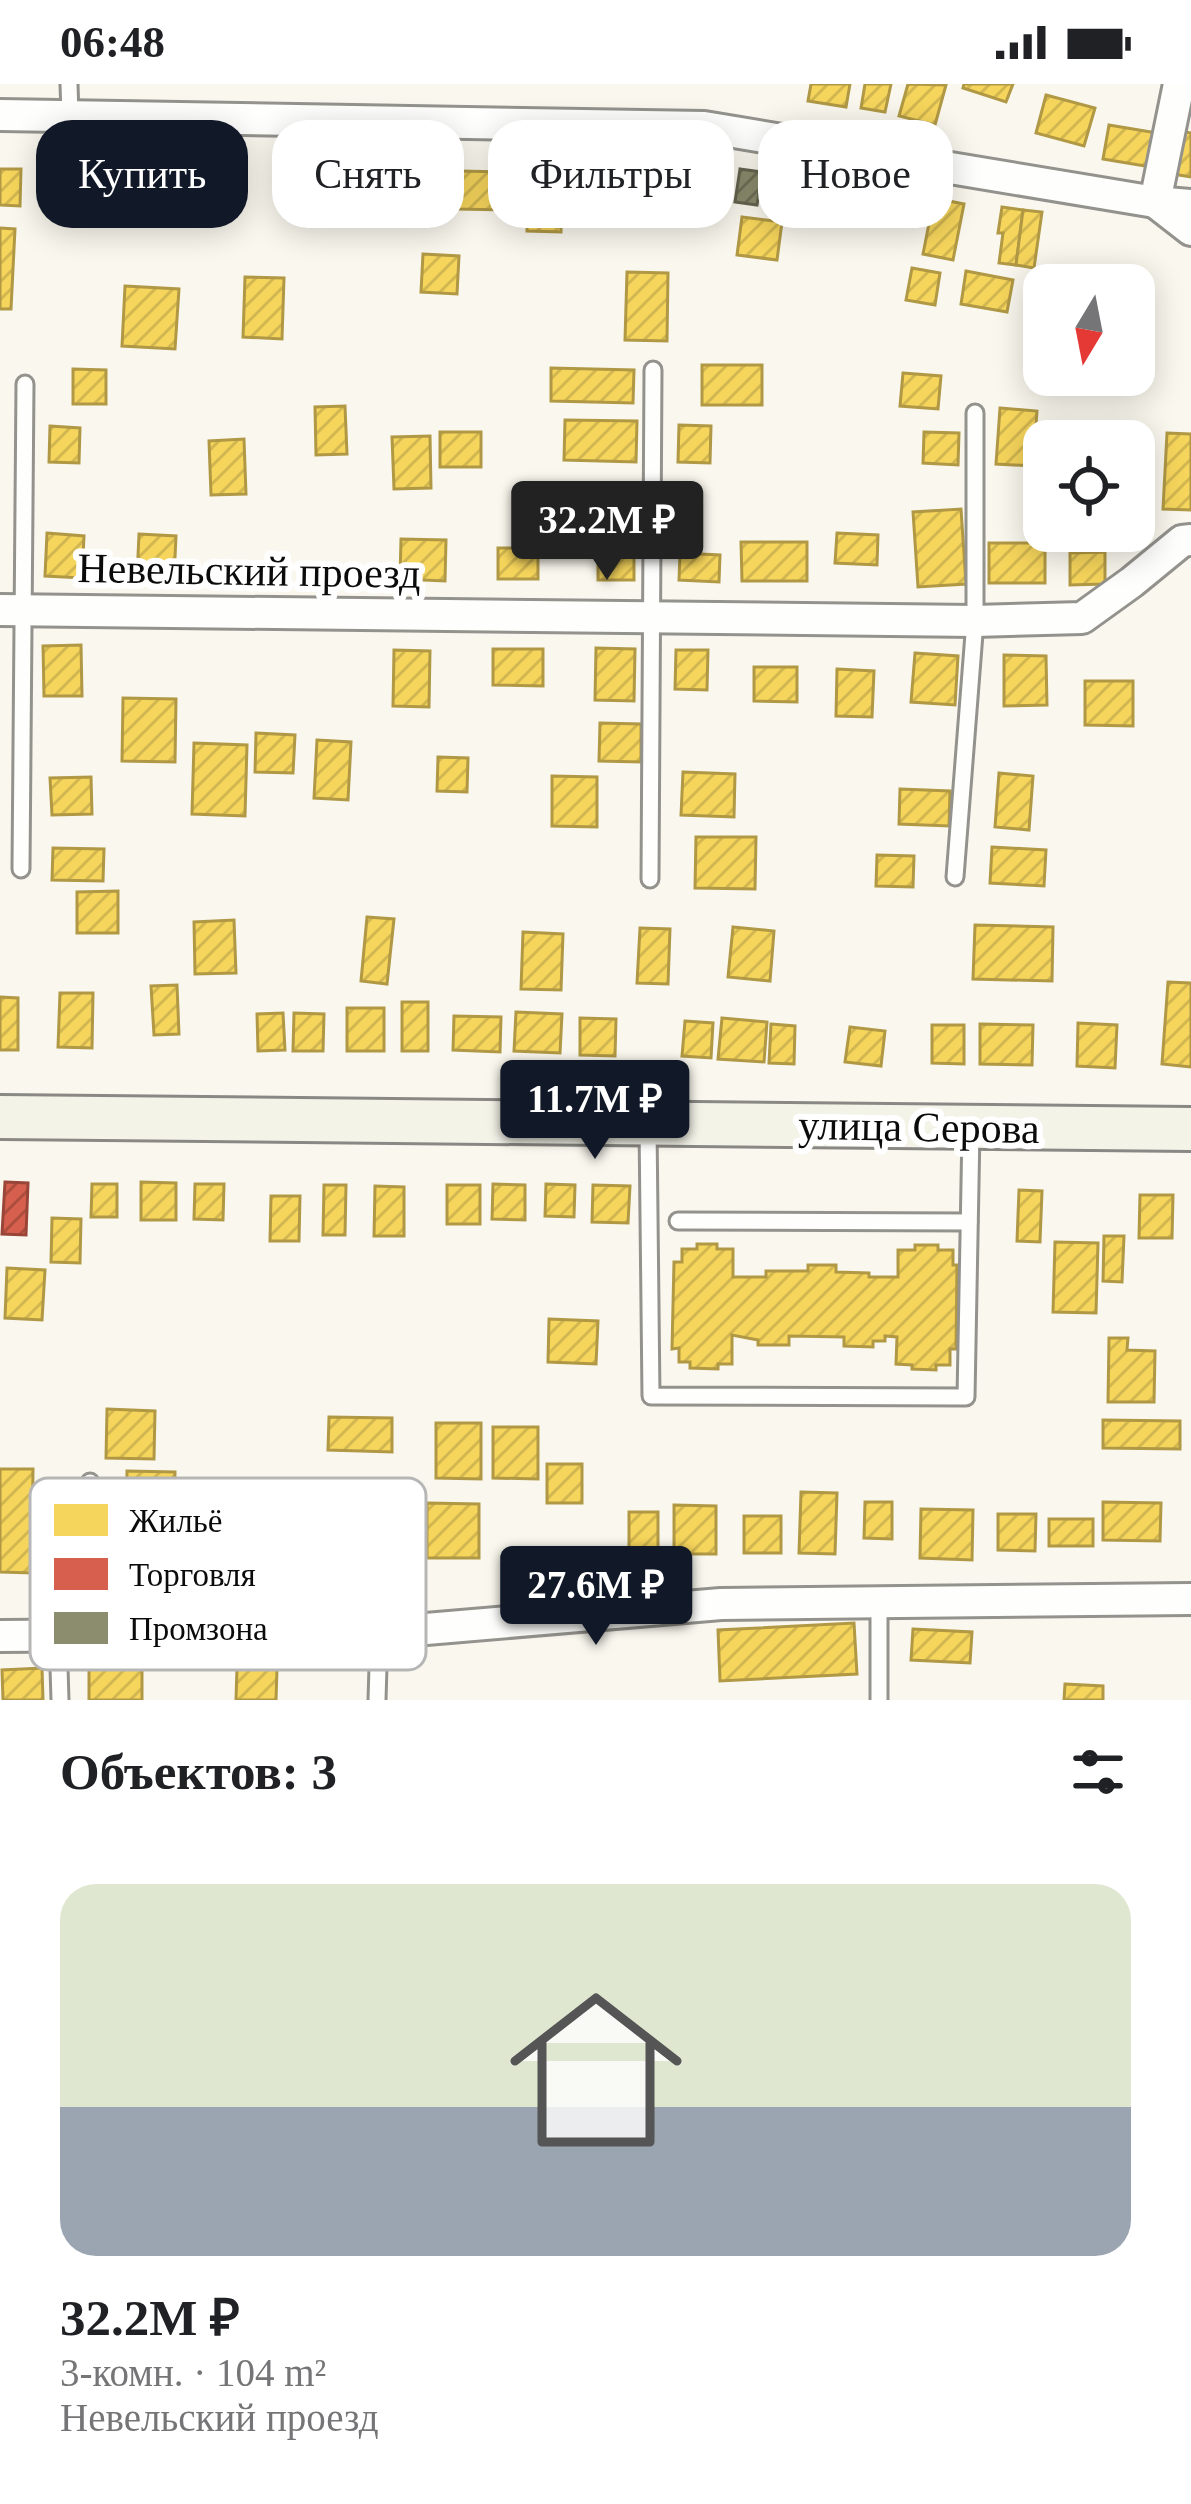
<!DOCTYPE html>
<html lang="ru">
<meta charset="utf-8">
<style>
:root{--surface:#fff;--page:#f6f6f6;--text:#202124;--muted:#757577;--accent:#111827}
body{margin:0;font-family:"Times New Roman",serif;background:var(--page);color:var(--text);height:100vh;display:flex;flex-direction:column;font-size:45px;white-space:nowrap}
*{box-sizing:border-box;margin:0}
p{font-size:39px;color:var(--muted)}
.icon{flex:none;width:66px;height:66px;fill:none;stroke:currentColor;stroke-width:2;stroke-linecap:round;stroke-linejoin:round}
.map{position:relative;height:1616px;overflow:hidden}
.drawer{display:flex;flex-direction:column;background:var(--surface);flex:1}
.drawer>*{flex:none}
.top-card{position:absolute;left:36px;top:36px;width:1119px;height:108px;display:flex;gap:24px}
.needle{width:78px;rotate:190deg}
.fabs{position:absolute;left:1023px;top:180px;display:grid;gap:24px}
.fabs a{display:grid;place-items:center;width:132px;height:132px;border-radius:24px;background:var(--surface);box-shadow:0 6px 30px #0003;font-size:60px}
.price{position:absolute;translate:-50% -102px;padding:0 27px;border-radius:12px;background:var(--accent);color:#fff;font-size:39px;line-height:78px;filter:drop-shadow(0 3px 6px #0008)}
.price::after{content:'';position:absolute;left:50%;top:72px;width:36px;height:27px;margin-left:-18px;background:inherit;clip-path:polygon(0 0,100% 0,50% 100%)}
.price.current{background:#222;color:#fff}
ul{padding:0;list-style:none}
li{display:grid;align-content:center;gap:24px;height:636px;padding:0 60px}
li span{display:grid;place-items:center;height:372px;border-radius:36px;color:#555}
li>.icon{margin-inline-start:auto}
span .icon{width:216px;height:216px;fill:#fffc;stroke-width:1}
li b{font-size:51px}
h2{display:flex;justify-content:space-between;align-items:center;height:144px;padding:0 60px;font-size:51px}
.pill{padding:0 42px;border-radius:36px;background:var(--surface);box-shadow:0 6px 30px #0003;font-size:42px;line-height:108px}
.pill.current{background:var(--accent);color:#fff}
.status{display:flex;justify-content:space-between;align-items:center;height:84px;padding:0 60px;background:var(--surface);direction:ltr}
.status svg{height:33px;fill:currentColor}
.map>svg:first-child{display:block}
</style>
<div class="status"><b>06:48</b><svg viewBox="0 0 49 12"><path d="M0 12V9h3v3zM5 12V6h3v6zM10 12V3h3v9zM15 12V0h3v12zM26 1h20v11H26zM47 4h2v5h-2z"/></svg></div>
<div class="map">
<svg width="1191" height="1616" viewBox="0 0 1191 1616">
<defs>
<pattern id="homes-hatch" width="6" height="6" patternUnits="userSpaceOnUse" patternTransform="scale(3)"><rect width="6" height="6" fill="#f6d55c"/><path d="M-1 1l2-2M0 6l6-6M5 7l2-2" fill="none" stroke="#d2b64f"/></pattern>
<pattern id="shops-hatch" width="6" height="6" patternUnits="userSpaceOnUse" patternTransform="scale(3)"><rect width="6" height="6" fill="#d6604d"/><path d="M-1 1l2-2M0 6l6-6M5 7l2-2" fill="none" stroke="#ac4d3e"/></pattern>
<pattern id="industry-hatch" width="6" height="6" patternUnits="userSpaceOnUse" patternTransform="scale(3)"><rect width="6" height="6" fill="#8c8c6e"/><path d="M-1 1l2-2M0 6l6-6M5 7l2-2" fill="none" stroke="#717159"/></pattern>
</defs>
<rect width="100%" height="100%" fill="#faf8ee"/>
<g fill="url(#homes-hatch)" stroke="#b09844" stroke-width="3">
<path d="M811,0H850L846,23L808,17Z"/>
<path d="M865,0H891L885,28L861,24Z"/>
<path d="M908,0L946,1L935,41L899,32Z"/>
<path d="M964,0H1013L1006,18L963,4Z"/>
<path d="M1046,11L1095,24L1084,62L1036,49Z"/>
<path d="M1109,41L1157,49L1151,83L1103,75Z"/>
<path d="M1181,47L1191,49V93L1173,90Z"/>
<path d="M183,81L182,125H136V82Z"/>
<path d="M192,81L237,82V125H192Z"/>
<path d="M299,81L347,82L346,109L299,108Z"/>
<path d="M88,83H121L122,127H89Z"/>
<rect x="362" y="83" width="31" height="35"/>
<path d="M0,85H21L20,122L0,121Z"/>
<path d="M458,87L507,88L506,126L458,125Z"/>
<path d="M528,88H562L561,148L527,147Z"/>
<path d="M677,88L709,89L707,126L675,124Z"/>
<path d="M580,90L618,92L616,124L578,122Z"/>
<path d="M868,98L908,103L903,141L863,136Z"/>
<path d="M809,100L841,105L836,141L803,136Z"/>
<path d="M934,114L964,120L953,176L923,170Z"/>
<path d="M1002,123L1023,126L1016,181L999,179L1003,149H998Z"/>
<path d="M1023,126L1042,128L1034,184L1016,181Z"/>
<path d="M742,133L782,138L777,176L737,171Z"/>
<path d="M0,144L15,145L11,225H0Z"/>
<path d="M423,170L459,172L457,210L421,208Z"/>
<path d="M912,184L940,189L935,221L906,216Z"/>
<path d="M966,187L1013,196L1007,228L961,220Z"/>
<path d="M1118,187L1149,193L1141,232L1134,230V201H1115Z"/>
<path d="M627,188L668,189L667,257L625,256Z"/>
<path d="M245,193L284,194L282,255L243,253Z"/>
<path d="M125,202L179,205L175,265L122,262Z"/>
<path d="M1043,213H1044V279L1031,277Z"/>
<rect x="702" y="281" width="60" height="40"/>
<path d="M551,284L634,286L633,319L551,317Z"/>
<path d="M73,285L106,286V320H73Z"/>
<path d="M903,289L941,292L938,325L900,322Z"/>
<path d="M345,322L347,370L316,371L315,323Z"/>
<path d="M1000,324L1037,327L1033,382L996,380Z"/>
<path d="M565,336L637,337L636,378L564,376Z"/>
<path d="M679,341L711,342L710,379L678,378Z"/>
<path d="M50,342L80,344L79,379L49,378Z"/>
<rect x="440" y="348" width="41" height="35"/>
<path d="M924,348L959,349L958,381L923,379Z"/>
<path d="M1167,349L1191,350V426L1163,425Z"/>
<path d="M430,352L431,404L394,405L392,353Z"/>
<path d="M244,355L246,410L211,411L209,357Z"/>
<path d="M961,425L966,500L918,503L913,428Z"/>
<rect x="598" y="445" width="36" height="51"/>
<path d="M47,449L84,452L82,494L45,492Z"/>
<path d="M837,449L878,451L877,481L835,479Z"/>
<path d="M139,450L176,452L174,495L137,493Z"/>
<path d="M401,455L446,456L445,497L400,495Z"/>
<path d="M741,458H807V497H742Z"/>
<rect x="989" y="459" width="56" height="40"/>
<rect x="498" y="464" width="40" height="31"/>
<path d="M1105,468V500L1070,501V469Z"/>
<path d="M680,469L720,471L719,498L679,496Z"/>
<path d="M81,561L82,612H44L43,562Z"/>
<path d="M596,564L635,565L634,617L595,616Z"/>
<path d="M493,565H543V602L493,601Z"/>
<path d="M394,566L430,567L429,623L393,622Z"/>
<path d="M676,566H708L707,606L675,605Z"/>
<path d="M915,569L958,572L955,621L911,618Z"/>
<path d="M1004,571L1046,572L1047,621L1004,622Z"/>
<path d="M754,583H797V618L754,617Z"/>
<path d="M837,585L874,587L872,633L836,632Z"/>
<path d="M1085,597H1133V642L1085,641Z"/>
<path d="M123,614L176,615L175,678L122,677Z"/>
<path d="M600,639L641,640V678L599,677Z"/>
<path d="M256,649L295,651L293,689L255,688Z"/>
<path d="M317,656L351,658L348,716L314,714Z"/>
<path d="M194,659L247,661L245,732L192,730Z"/>
<path d="M438,673L468,674L467,708L437,707Z"/>
<path d="M683,688L735,690L734,733L681,731Z"/>
<path d="M999,689L1033,692L1029,746L995,743Z"/>
<path d="M552,692L597,693V743L552,742Z"/>
<path d="M91,693L92,730L52,731L50,694Z"/>
<path d="M900,705L950,707L949,742L899,740Z"/>
<path d="M696,753H756L755,805L695,804Z"/>
<path d="M992,763L1046,766L1044,802L990,799Z"/>
<path d="M53,764L104,765L103,797L52,796Z"/>
<path d="M877,771L914,772L913,803L876,802Z"/>
<path d="M118,807V849H77V808Z"/>
<path d="M367,833L394,835L387,900L361,897Z"/>
<path d="M234,836L236,889L195,890L194,838Z"/>
<path d="M975,841L1053,843L1052,897L973,895Z"/>
<path d="M733,843L774,847L770,897L728,893Z"/>
<path d="M640,844L670,845L668,900L637,899Z"/>
<path d="M523,848L563,850L561,906L521,905Z"/>
<path d="M1168,898L1191,899V983L1162,980Z"/>
<path d="M177,901L179,950L154,951L151,902Z"/>
<path d="M60,909H93L92,964L58,963Z"/>
<path d="M0,913L18,914V966H0Z"/>
<rect x="402" y="918" width="26" height="49"/>
<rect x="347" y="924" width="37" height="43"/>
<path d="M516,928L562,930L560,969L514,967Z"/>
<path d="M283,929L285,966L258,967L257,930Z"/>
<path d="M294,929L324,930L323,967H293Z"/>
<path d="M454,932L501,933L500,968L453,966Z"/>
<path d="M580,934L616,935L615,972L580,971Z"/>
<path d="M722,934L767,938L764,978L718,975Z"/>
<path d="M685,937L713,939L711,974L682,972Z"/>
<path d="M1078,939L1117,941L1115,984L1077,982Z"/>
<path d="M771,940L795,942L794,980L769,979Z"/>
<path d="M980,940L1033,941L1032,981L980,980Z"/>
<path d="M932,941H964V980L932,979Z"/>
<path d="M850,943L885,947L881,982L845,978Z"/>
<path d="M141,1098L176,1099V1136H141Z"/>
<path d="M92,1100H117V1133H91Z"/>
<path d="M195,1100H224L223,1136L194,1135Z"/>
<path d="M493,1100L525,1101V1136L492,1135Z"/>
<path d="M546,1100L575,1101L574,1133L545,1132Z"/>
<path d="M324,1101H346L345,1151H323Z"/>
<rect x="447" y="1101" width="33" height="39"/>
<path d="M593,1101L630,1102L628,1139L592,1138Z"/>
<path d="M375,1102L404,1103V1152H374Z"/>
<path d="M1019,1106L1042,1107L1040,1158L1017,1157Z"/>
<path d="M1140,1111H1173L1172,1154H1139Z"/>
<path d="M271,1112H300L299,1157H270Z"/>
<path d="M52,1134L81,1135L80,1179L51,1178Z"/>
<path d="M1104,1152H1124L1122,1198L1103,1197Z"/>
<path d="M1055,1158L1098,1159L1096,1229L1053,1228Z"/>
<path d="M697,1160H717V1165H733V1193H766V1187H808V1181H836V1188L869,1189V1193H898V1166H915V1161H938V1166H953V1181H957L956,1265H950V1281H936V1286L912,1285V1281L896,1280L897,1253L885,1252V1257H873V1263L844,1262V1253L789,1252V1261H758V1256L732,1251V1280H718V1285L690,1284V1278H679V1264L672,1265L674,1178H682V1165H697Z"/>
<path d="M7,1184L45,1186L42,1236L5,1234Z"/>
<path d="M549,1235L598,1237L596,1280L548,1278Z"/>
<path d="M1109,1254H1128L1127,1266L1155,1267L1154,1318H1108Z"/>
<path d="M107,1325L155,1327L154,1375L106,1374Z"/>
<path d="M329,1333L392,1334V1368L328,1366Z"/>
<path d="M1103,1336L1180,1337V1365L1103,1364Z"/>
<path d="M436,1339H481V1395L436,1394Z"/>
<path d="M493,1343H538V1395L493,1394Z"/>
<rect x="547" y="1380" width="35" height="39"/>
<path d="M0,1385H33L32,1489L0,1488Z"/>
<path d="M127,1387L175,1388L174,1443L126,1442Z"/>
<path d="M801,1408L837,1409L835,1470L799,1469Z"/>
<path d="M865,1418H892V1455L864,1454Z"/>
<path d="M1103,1418L1161,1419L1160,1457L1103,1456Z"/>
<path d="M427,1419L479,1420V1474H427Z"/>
<path d="M674,1421L716,1422V1470H674Z"/>
<path d="M921,1425L973,1426L972,1476L920,1474Z"/>
<path d="M629,1428H658V1467L629,1466Z"/>
<path d="M998,1430H1036L1035,1467L998,1466Z"/>
<rect x="744" y="1432" width="37" height="37"/>
<rect x="1049" y="1435" width="44" height="27"/>
<path d="M854,1539L857,1590L720,1597L718,1546Z"/>
<path d="M913,1545L972,1548L970,1579L911,1576Z"/>
<path d="M237,1583L277,1585L276,1616H236Z"/>
<path d="M42,1584L43,1616H3L2,1586Z"/>
<rect x="89" y="1584" width="53" height="32"/>
<path d="M1065,1600L1103,1602V1616H1064Z"/>
</g>
<path fill="url(#shops-hatch)" stroke="#994639" stroke-width="3" d="M5,1098L28,1099L26,1151L2,1150Z"/>
<path fill="url(#industry-hatch)" stroke="#656550" stroke-width="3" d="M740,85L762,88L757,121L735,118Z"/>
<g fill="none" stroke-linecap="round" stroke-linejoin="round">
<defs>
<g id="lane">
<path d="M69,0L70,32"/>
<path d="M21,785L25,300"/>
<path d="M955,793L975,537V329"/>
<path d="M650,795L653,286"/>
<path d="M648,1042L651,1312L966,1313L971,1046"/>
<path d="M678,1137L969,1138"/>
<path d="M879,1518V1616"/>
<path d="M58,1551L60,1616"/>
<path d="M87,1551L90,1398"/>
<path d="M377,1616L379,1549"/>
</g>
<g id="street">
<path d="M1179,0L1155,118L1191,146"/>
<path d="M0,31L704,43L1155,118L1191,121"/>
<path d="M0,526L975,537L1082,534L1132,498L1182,457L1191,456"/>
<path d="M0,1552L379,1549L721,1520L1191,1515"/>
</g>
<path id="secondary" d="M0,1033L1191,1045"/>
</defs>
<use href="#lane" stroke="#93928d" stroke-width="21"/>
<use href="#street" stroke="#93928d" stroke-width="36"/>
<use href="#secondary" stroke="#898884" stroke-width="48"/>
<path stroke="#b7b7b5" stroke-width="4.5" stroke-dasharray="12 6" stroke-linecap="butt" d="M397,1518L401,1394"/>
<use href="#lane" stroke="#fefefc" stroke-width="15"/>
<use href="#street" stroke="#fefefc" stroke-width="30"/>
<use href="#secondary" stroke="#f4f3e8" stroke-width="42"/>
</g>
<g text-anchor="middle" stroke-width="12" stroke-linejoin="round" paint-order="stroke">
<g font-size="42" fill="#0b0b0b" stroke="#fff">
<text transform="translate(249 486) rotate(1)" y="15">Невельский проезд</text>
<text transform="translate(919 1042) rotate(1)" y="15">улица Серова</text>
</g>
</g>
<rect x="30" y="1394" width="396" height="192" rx="18" fill="#fff" stroke="#b6b6b6" stroke-width="3"/>
<rect x="54" y="1420" width="54" height="32" fill="#f6d55c"/>
<rect x="54" y="1474" width="54" height="32" fill="#d6604d"/>
<rect x="54" y="1528" width="54" height="32" fill="#8c8c6e"/>
<g font-size="33" fill="#0b0b0b">
<text x="129" y="1448">Жильё</text>
<text x="129" y="1502">Торговля</text>
<text x="129" y="1556">Промзона</text>
</g>
</svg>
<div class="fabs">
<a><svg class="needle" viewBox="-14 -14 28 28"><path d="M0-13l5 13h-10z" fill="#e53935"/><path d="M0 13l5-13h-10z" fill="#757577"/></svg></a>
<a><svg class="icon" aria-label="locate" viewBox="0 0 24 24"><circle cx="12" cy="12" r="6"/><path d="M12 2v4M12 18v4M2 12h4M18 12h4"/></svg></a>
</div>
<b class="price current" style="left:607px;top:499px">32.2M ₽</b>
<b class="price" style="left:595px;top:1078px">11.7M ₽</b>
<b class="price" style="left:596px;top:1564px">27.6M ₽</b>
<div class="top-card">
<a class="pill current">Купить</a>
<a class="pill">Снять</a>
<a class="pill">Фильтры</a>
<a class="pill">Новое</a>
</div>
</div>
<section class="drawer">
<h2>Объектов: 3<svg class="icon" aria-label="filters" viewBox="0 0 24 24"><path d="M4 7h16M4 17h16"/><circle cx="9" cy="7" r="2"/><circle cx="15" cy="17" r="2"/></svg></h2>
<ul>
<li><span style="background:linear-gradient(#dfe7d0 60%,#9aa5b1 0)"><svg class="icon" aria-label="home" viewBox="0 0 24 24"><path d="M3 11l9-7 9 7M6 9v11h12V9"/></svg></span><div><b>32.2M ₽</b><p>3-комн. · 104 m²</p><p>Невельский проезд</p></div></li>
</ul>
</section>
